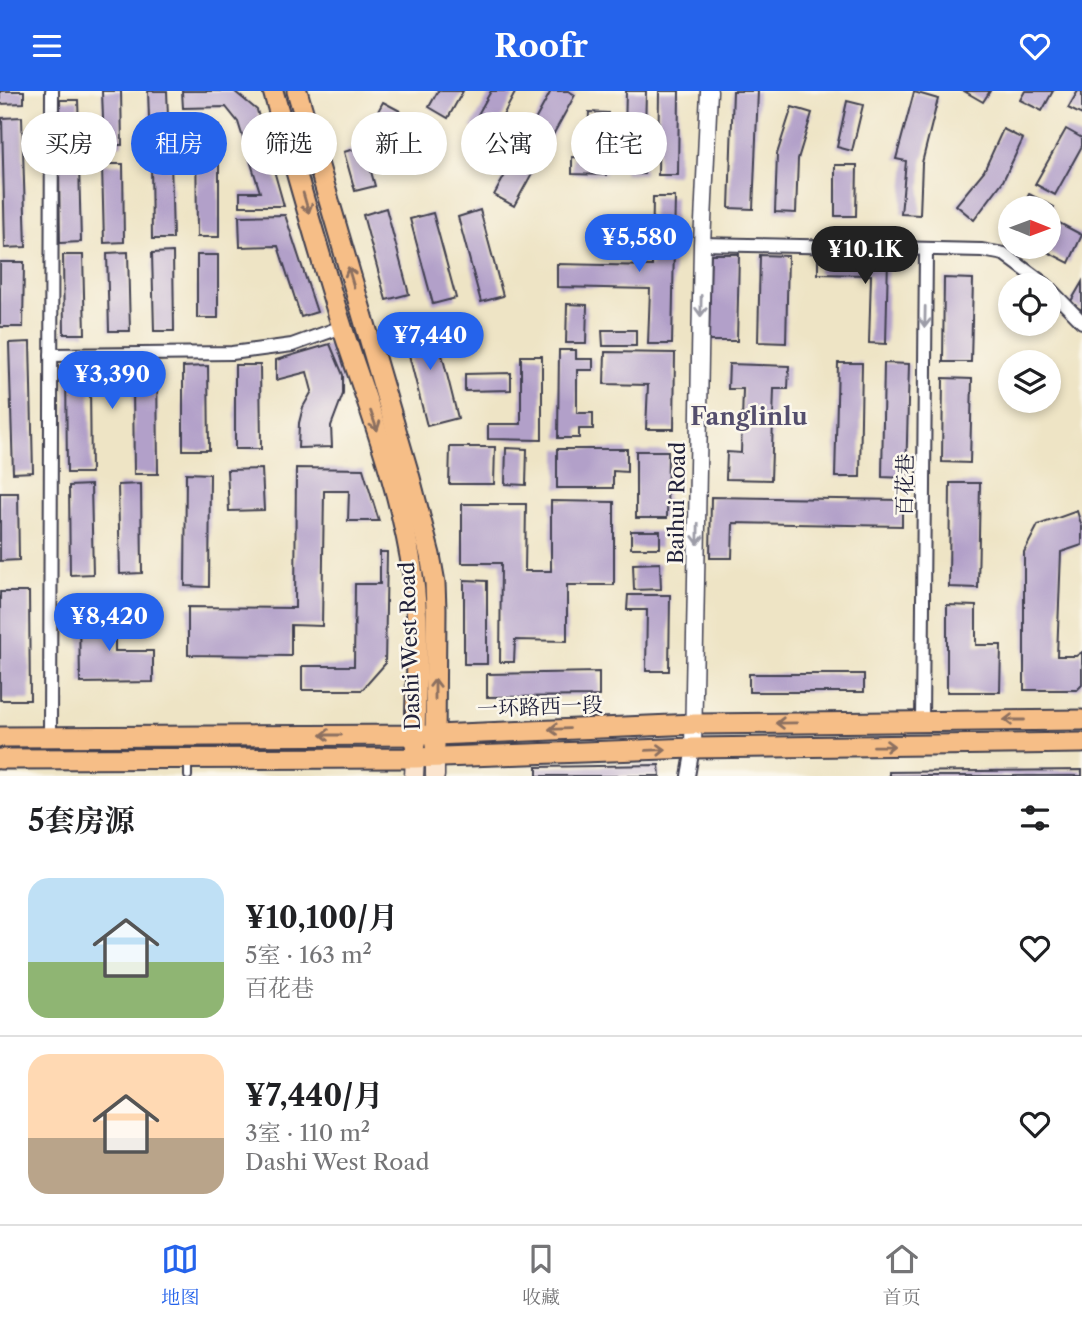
<!DOCTYPE html>
<html lang="zh">
<meta charset="utf-8">
<style>
:root{--surface:#fff;--page:#f6f6f6;--text:#202124;--muted:#757577;--line:#e0e0e0;--accent:#2563eb}
body{margin:0;font-family:"Libre Caslon Text","Noto Serif SC",serif;background:var(--page);color:var(--text);height:100vh;display:flex;flex-direction:column;font-size:26px;white-space:nowrap}
*{box-sizing:border-box;margin:0}
p{font-size:23px;color:var(--muted)}
.icon{flex:none;width:38px;height:38px;fill:none;stroke:currentColor;stroke-width:2;stroke-linecap:round;stroke-linejoin:round}
.map{position:relative;height:685px;overflow:hidden}
.panel{display:flex;flex-direction:column;background:var(--surface);flex:1}
.panel>*{flex:none}
.top-card{position:absolute;left:21px;top:21px;width:700px;height:63px;display:flex;gap:14px}
.needle{width:46px;rotate:91deg}
.buttons{position:absolute;left:998px;top:105px;display:grid;gap:14px}
.buttons a{display:grid;place-items:center;width:63px;height:63px;border-radius:50%;background:var(--surface);box-shadow:0 4px 10px #0003;font-size:35px}
.price{position:absolute;translate:-50% -60px;padding:0 16px;border-radius:24px;background:var(--accent);color:#fff;font-size:23px;line-height:46px;filter:drop-shadow(0 2px 4px #0008)}
.price::after{content:'';position:absolute;left:50%;top:42px;width:21px;height:16px;margin-left:-10px;background:inherit;clip-path:polygon(0 0,100% 0,50% 100%)}
.price.current{background:#222;color:#fff}
ul{padding:0;list-style:none}
li{display:flex;align-items:center;gap:21px;height:175px;padding:0 28px}
li+li{border-top:2px solid var(--line)}
li span{display:grid;place-items:center;flex:none;width:196px;height:140px;border-radius:21px;color:#555}
li>.icon{margin-inline-start:auto}
span .icon{width:84px;height:84px;fill:#fffc;stroke-width:1}
li b{font-size:30px}
h2{display:flex;justify-content:space-between;align-items:center;height:84px;padding:0 28px;font-size:30px}
.chip{padding:0 24px;border-radius:32px;background:var(--surface);box-shadow:0 4px 10px #0003;font-size:24px;line-height:63px}
.chip.current{background:var(--accent);color:#fff}
header{display:flex;justify-content:space-between;align-items:center;height:91px;padding:0 28px;background:var(--accent);color:#fff;font-size:32px;font-weight:700}
.tab-bar{display:flex;justify-content:space-around;align-items:center;height:98px;border-top:2px solid var(--line);background:var(--surface);font-size:19px;color:var(--muted)}
.tab-bar a{display:grid;justify-items:center;gap:4px}
.tab-bar .current{color:var(--accent)}
.map>svg:first-child{display:block}
</style>
<header><svg class="icon" aria-label="menu" viewBox="0 0 24 24"><path d="M4 6h16M4 12h16M4 18h16"/></svg>Roofr<svg class="icon" aria-label="heart" viewBox="0 0 24 24"><path d="M12 20l-8-8c-3-5 5-10 8-4 3-6 11-1 8 4z"/></svg></header>
<div class="map">
<svg width="1082" height="685" viewBox="0 0 1082 685">
<rect width="100%" height="100%" fill="#fbf7ec"/>
<filter id="ink" filterUnits="userSpaceOnUse"><feTurbulence type="fractalNoise" baseFrequency=".0143" numOctaves="2"/><feDisplacementMap in="SourceGraphic" scale="14" xChannelSelector="R" yChannelSelector="G"/><feConvolveMatrix kernelMatrix="1 2 1 2 8 2 1 2 1" color-interpolation-filters="sRGB"/></filter>
<filter id="wash" filterUnits="userSpaceOnUse"><feTurbulence type="fractalNoise" baseFrequency=".00686" numOctaves="4" result="noise"/><feDisplacementMap in="SourceGraphic" scale="28" xChannelSelector="R" yChannelSelector="G"/><feGaussianBlur stdDeviation="1.57" result="paint"/><feColorMatrix in="noise" values="0 0 0 0 0 0 0 0 0 0 0 0 0 0 0 0 0 1.4 0 .05"/><feComposite in="paint" operator="in"/></filter>
<g filter="url(#wash)">
<rect width="100%" height="100%" fill="#eee4c5"/>
<g id="blocks">
<g fill="#b2a0c9">
<path d="M0,0H24V12L0,13Z"/>
<path d="M102,0H121L122,54H104Z"/>
<path d="M148,0H167L169,53L150,54Z"/>
<path d="M182,0H234L257,19L284,115H240V101H260L238,31L226,16L183,17Z"/>
<path d="M438,0H463L448,27L429,16Z"/>
<path d="M491,0H516L491,47L471,36Z"/>
<path d="M551,0H568L575,4L514,115L494,104Z"/>
<path d="M626,0H646L644,83H624Z"/>
<path d="M659,0H679L678,84H658Z"/>
<path d="M733,0H758L753,118L729,117Z"/>
<path d="M964,0H990L983,11Z"/>
<path d="M1025,0H1053L1042,20L1020,9Z"/>
<path d="M1078,0H1082V24L1068,17Z"/>
<path d="M914,1L938,8L922,72L920,124L901,123L906,70L896,68Z"/>
<path d="M60,9H78L80,66H61Z"/>
<path d="M847,10L863,14L852,60L837,56Z"/>
<path d="M383,11L400,20L380,57L363,48Z"/>
<path d="M792,16L812,22L798,68L796,122L775,121L777,63Z"/>
<path d="M589,21L608,22L606,84L572,83V66L587,67Z"/>
<path d="M22,26L26,156L5,157L2,27Z"/>
<path d="M196,35H219V146H197Z"/>
<path d="M1003,38L1023,48L1003,90L974,129L956,114L984,80Z"/>
<path d="M1066,38L1082,47V55L1055,104L1035,93Z"/>
<path d="M364,55L375,95L355,100L344,61Z"/>
<path d="M151,69H171L173,148H152Z"/>
<path d="M59,73H79L81,151L60,152Z"/>
<path d="M102,73H123L124,151L104,152Z"/>
<path d="M835,74H857L856,125H835Z"/>
<path d="M1029,103L1054,116L1048,126V117H1022Z"/>
<path d="M653,106H675L672,253H648L650,198L557,196V173L652,175Z"/>
<path d="M386,117L409,203L386,209L363,124Z"/>
<path d="M480,119L503,205L481,211L458,126Z"/>
<path d="M433,122L456,207L433,213L410,128Z"/>
<path d="M285,124L317,221L301,226L278,155L240,156L239,125Z"/>
<path d="M1048,126L1082,144L1069,172L1038,156H1048Z"/>
<path d="M128,161L130,240H109L107,162Z"/>
<path d="M173,161L174,240H154L152,162Z"/>
<path d="M711,163H739L737,250H709Z"/>
<path d="M63,164H83L85,243H64Z"/>
<rect x="197" y="164" width="21" height="63"/>
<path d="M760,164L788,165L786,252L758,251Z"/>
<path d="M818,164L888,166L886,253L869,252L871,184L818,183Z"/>
<path d="M0,171H24L23,236H0Z"/>
<path d="M944,187L973,188L971,271H943Z"/>
<path d="M1082,191V219L1070,212Z"/>
<path d="M567,213L587,214L586,252H566Z"/>
<path d="M433,228L458,327L427,335L402,236Z"/>
<path d="M602,239H636V255H603Z"/>
<path d="M30,251L33,381L13,382L9,252Z"/>
<path d="M330,253L343,284V303L331,335L332,356L298,357L299,332L303,316L312,300L307,281L276,289V269Z"/>
<path d="M559,259H576V268H593V279H577V322H593V338H579V347H558Z"/>
<path d="M605,261L675,262L674,338H646L648,294L604,293Z"/>
<path d="M521,265H542V349L488,348V333H521Z"/>
<path d="M157,271L158,383H134L133,294H90L91,382H67L66,272Z"/>
<path d="M838,272H862L860,386H835Z"/>
<path d="M884,272L909,273L906,387L882,386Z"/>
<path d="M729,273L789,275L788,298H774L771,389L726,388L727,361L741,362L743,298H728Z"/>
<path d="M235,274H260L261,358H235Z"/>
<path d="M208,275L209,359H183V276Z"/>
<path d="M511,282V299L465,300V283Z"/>
<path d="M943,287L972,288L970,372L942,371Z"/>
<path d="M450,356H495L494,393H449Z"/>
<path d="M506,357L527,358L526,394L505,393Z"/>
<path d="M557,358H627V381L613,380V397H557Z"/>
<path d="M636,360H668L667,427H636Z"/>
<path d="M296,377L363,378L379,430H348L349,400H324L322,535L291,534V565L188,564V516L295,517Z"/>
<path d="M262,378L264,419L229,420L227,379Z"/>
<path d="M186,382L210,383L209,496L185,495Z"/>
<path d="M950,392H980L978,497L949,496Z"/>
<path d="M141,393L142,482L120,483L118,394Z"/>
<path d="M91,394L93,483L70,484L69,395Z"/>
<path d="M0,402H18L19,469L0,470Z"/>
<path d="M711,406L902,409V435L733,432L732,467H710Z"/>
<path d="M551,410L614,411V494H567V550L515,549L514,571H500L501,472H462V413H526L525,480H551Z"/>
<path d="M1077,420L1082,436V454L1061,461L1057,565H1076L1082,561V594L1077,599H1024V461L1038,434Z"/>
<rect x="631" y="440" width="29" height="17"/>
<path d="M380,461H387L385,573L362,599H302V575H354L355,493H380Z"/>
<path d="M660,472L661,498L634,499L633,473Z"/>
<path d="M464,489L487,490V573H464Z"/>
<path d="M0,501H29L30,609H0Z"/>
<path d="M628,504H670L669,580H646L647,519H627Z"/>
<path d="M947,514L976,515V554H1001L1000,601H947Z"/>
<path d="M115,519V560H153V591L80,592L79,520Z"/>
<path d="M599,581V605L487,606V583Z"/>
<rect x="749" y="583" width="115" height="18"/>
<path d="M659,674L660,685H537V676Z"/>
<path d="M1082,679V685H889V681Z"/>
</g>
</g>
</g>
<g filter="url(#ink)">
<use href="#blocks" fill-opacity="0" stroke="#413f50" stroke-width="2"/>
<g fill="none" stroke-linecap="round" stroke-linejoin="round">
<defs>
<path id="service" d="M188,685V669"/>
<g id="minor">
<path d="M702,153L982,159L1004,163L1046,194"/>
<path d="M1048,196L1082,231"/>
<path d="M51,264L232,262L292,254L342,236"/>
<path d="M922,630L926,158"/>
<path d="M50,646L52,0"/>
<path d="M688,685L693,657"/>
</g>
<path id="tertiary" d="M693,657L702,153L709,0"/>
<g id="secondary">
<path d="M414,685L415,667"/>
<path d="M435,685V666"/>
</g>
<g id="primary">
<path d="M273,0C296,80 318,160 343,239C370,320 401,400 413,484C421,540 415,598 415,654"/>
<path d="M297,0L410,387L430,464L435,492L436,518L435,655"/>
<path d="M0,646L435,644L695,633L1082,629"/>
<path d="M0,668L415,667L693,657L1082,652"/>
</g>
</defs>
<use href="#service" stroke="#413f50" stroke-width="10"/>
<use href="#minor" stroke="#413f50" stroke-width="16"/>
<use href="#tertiary" stroke="#413f50" stroke-width="19"/>
<use href="#secondary" stroke="#413f50" stroke-width="21"/>
<use href="#primary" stroke="#413f50" stroke-width="23"/>
<use href="#service" stroke="#fff" stroke-width="6"/>
<use href="#minor" stroke="#fff" stroke-width="12"/>
<use href="#tertiary" stroke="#fff" stroke-width="16"/>
<use href="#secondary" stroke="#fbe5cf" stroke-width="18"/>
<use href="#primary" stroke="#f6be87" stroke-width="19"/>
</g>
<defs><path id="oneway-shaft" d="M-6 0H5M1.5-3L5.5 0L1.5 3" fill="none" stroke-width="1.6" stroke-linecap="round" stroke-linejoin="round" transform="scale(1.75)"/></defs>
<g stroke="#8c7061">
<use href="#oneway-shaft" transform="translate(306 112) rotate(74)"/>
<use href="#oneway-shaft" transform="translate(351 186) rotate(-106)"/>
<use href="#oneway-shaft" transform="translate(374 330) rotate(71)"/>
<use href="#oneway-shaft" transform="translate(435 598) rotate(-90)"/>
<use href="#oneway-shaft" transform="translate(1014 629) rotate(180)"/>
<use href="#oneway-shaft" transform="translate(786 632) rotate(179)"/>
<use href="#oneway-shaft" transform="translate(559 638) rotate(178)"/>
<use href="#oneway-shaft" transform="translate(331 644) rotate(180)"/>
<use href="#oneway-shaft" transform="translate(884 655) rotate(-1)"/>
<use href="#oneway-shaft" transform="translate(656 659) rotate(-2)"/>
</g>
<g stroke="#9c9ca7">
<use href="#oneway-shaft" transform="translate(701 215) rotate(91)"/>
<use href="#oneway-shaft" transform="translate(925 226) rotate(91)"/>
<use href="#oneway-shaft" transform="translate(698 443) rotate(91)"/>
</g>
</g>
<g text-anchor="middle" stroke-width="5" stroke-linejoin="round" paint-order="stroke">
<g font-size="21" fill="#22223b" stroke="#fbf7ec">
<text transform="translate(905 394) rotate(-89)" y="7">百花巷</text>
<text transform="translate(677 412) rotate(-89)" y="7">Baihui Road</text>
<text transform="translate(410 555) rotate(-92)" y="7">Dashi West Road</text>
<text transform="translate(540 616) rotate(-2)" y="7">一环路西一段</text>
</g>
<g font-size="24" font-weight="bold" fill="#544e6d" stroke="#fbf7ec">
<text x="749" y="334">Fanglinlu</text>
</g>
</g>
</svg>
<div class="buttons">
<a><svg class="needle" viewBox="-14 -14 28 28"><path d="M0-13l5 13h-10z" fill="#e53935"/><path d="M0 13l5-13h-10z" fill="#757577"/></svg></a>
<a><svg class="icon" aria-label="locate" viewBox="0 0 24 24"><circle cx="12" cy="12" r="6"/><path d="M12 2v4M12 18v4M2 12h4M18 12h4"/></svg></a>
<a><svg class="icon" aria-label="layers" viewBox="0 0 24 24"><path d="M12 4l9 5-9 5-9-5zM3 14l9 5 9-5"/></svg></a>
</div>
<b class="price" style="left:639px;top:183px">¥5,580</b>
<b class="price current" style="left:865px;top:195px">¥10.1K</b>
<b class="price" style="left:430px;top:281px">¥7,440</b>
<b class="price" style="left:112px;top:320px">¥3,390</b>
<b class="price" style="left:109px;top:562px">¥8,420</b>
<div class="top-card">
<a class="chip">买房</a>
<a class="chip current">租房</a>
<a class="chip">筛选</a>
<a class="chip">新上</a>
<a class="chip">公寓</a>
<a class="chip">住宅</a>
</div>
</div>
<section class="panel">
<h2>5套房源<svg class="icon" aria-label="filters" viewBox="0 0 24 24"><path d="M4 7h16M4 17h16"/><circle cx="9" cy="7" r="2"/><circle cx="15" cy="17" r="2"/></svg></h2>
<ul>
<li><span style="background:linear-gradient(#bfe0f5 60%,#8fb573 0)"><svg class="icon" aria-label="home" viewBox="0 0 24 24"><path d="M3 11l9-7 9 7M6 9v11h12V9"/></svg></span><div><b>¥10,100/月</b><p>5室 · 163 m²</p><p>百花巷</p></div><svg class="icon" aria-label="heart" viewBox="0 0 24 24"><path d="M12 20l-8-8c-3-5 5-10 8-4 3-6 11-1 8 4z"/></svg></li>
<li><span style="background:linear-gradient(#ffd9b3 60%,#b9a48a 0)"><svg class="icon" aria-label="home" viewBox="0 0 24 24"><path d="M3 11l9-7 9 7M6 9v11h12V9"/></svg></span><div><b>¥7,440/月</b><p>3室 · 110 m²</p><p>Dashi West Road</p></div><svg class="icon" aria-label="heart" viewBox="0 0 24 24"><path d="M12 20l-8-8c-3-5 5-10 8-4 3-6 11-1 8 4z"/></svg></li>
</ul>
</section>
<nav class="tab-bar">
<a class="current"><svg class="icon" aria-label="map" viewBox="0 0 24 24"><path d="M3 6l6-2 6 2 6-2v14l-6 2-6-2-6 2zM9 4v14M15 6v14"/></svg>地图</a>
<a><svg class="icon" aria-label="saved" viewBox="0 0 24 24"><path d="M7 4h10v16l-5-4-5 4z"/></svg>收藏</a>
<a><svg class="icon" aria-label="home" viewBox="0 0 24 24"><path d="M3 11l9-7 9 7M6 9v11h12V9"/></svg>首页</a>
</nav>
